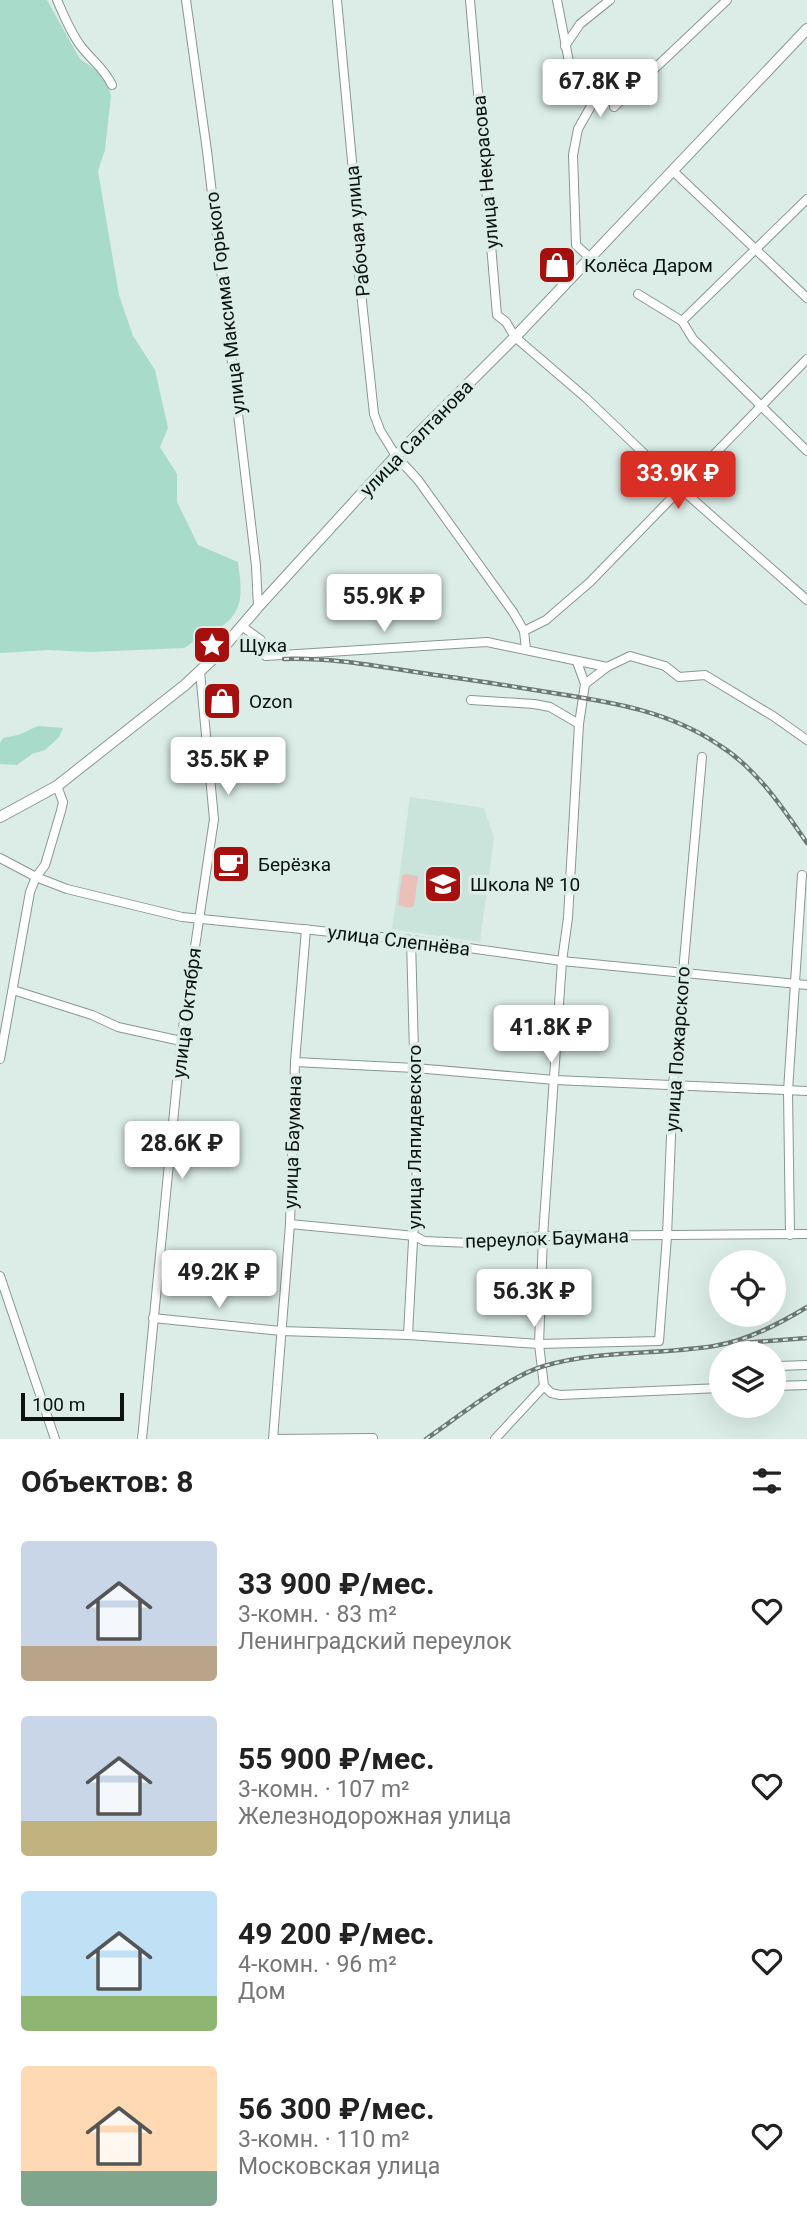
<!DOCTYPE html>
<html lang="ru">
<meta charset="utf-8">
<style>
:root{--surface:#fff;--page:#f2f2f2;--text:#222;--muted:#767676;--accent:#d93025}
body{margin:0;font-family:Roboto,sans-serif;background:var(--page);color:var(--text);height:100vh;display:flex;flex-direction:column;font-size:26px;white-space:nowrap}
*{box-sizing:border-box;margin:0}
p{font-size:23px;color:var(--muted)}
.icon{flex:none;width:38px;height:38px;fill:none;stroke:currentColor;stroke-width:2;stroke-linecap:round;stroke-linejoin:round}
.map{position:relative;height:1439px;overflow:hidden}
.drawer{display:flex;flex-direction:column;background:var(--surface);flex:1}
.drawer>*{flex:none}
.fabs{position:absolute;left:709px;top:1250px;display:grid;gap:14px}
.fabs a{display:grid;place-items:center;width:77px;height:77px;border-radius:50%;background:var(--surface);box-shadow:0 7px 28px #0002;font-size:35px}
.scale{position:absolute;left:21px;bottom:18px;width:103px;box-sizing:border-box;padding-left:7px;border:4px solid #0c1210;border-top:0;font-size:19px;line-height:24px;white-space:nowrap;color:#0c1210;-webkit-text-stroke:5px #dcede7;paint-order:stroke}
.price{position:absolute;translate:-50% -60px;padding:0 16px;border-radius:7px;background:#fff;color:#222;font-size:23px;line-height:46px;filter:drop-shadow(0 2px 4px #0008)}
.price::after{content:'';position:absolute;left:50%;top:42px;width:21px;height:16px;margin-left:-10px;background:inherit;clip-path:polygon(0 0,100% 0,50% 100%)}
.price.current{background:var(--accent);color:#fff}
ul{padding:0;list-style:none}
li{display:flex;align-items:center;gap:21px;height:175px;padding:0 21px}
li span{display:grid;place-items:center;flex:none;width:196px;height:140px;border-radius:7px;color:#555}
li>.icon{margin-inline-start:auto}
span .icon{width:84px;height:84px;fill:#fffc;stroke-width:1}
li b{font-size:30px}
h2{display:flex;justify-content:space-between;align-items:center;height:84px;padding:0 21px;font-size:30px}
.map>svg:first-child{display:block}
</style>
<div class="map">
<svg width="807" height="1439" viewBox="0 0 807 1439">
<rect width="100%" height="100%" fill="#dcede7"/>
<path fill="#cae4db" d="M410,797L484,808L494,838L480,942L392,929Z"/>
<path fill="#eac0b9" d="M405,874L418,876L414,906L410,908L398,905L402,876Z"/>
<g fill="#a9dbca">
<path d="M0,0H47L80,59L106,77L111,96L105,150L98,171L119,295L133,336L155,370L168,428L160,447L177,474V502L198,545L238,562C241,587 246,610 222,626C215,630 207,630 201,634C195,639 192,644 184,648L90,652L49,650L0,653Z"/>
<path d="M38,726L63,728L59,737L45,750L32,754L17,765L0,764V743L3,738L18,735Z"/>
</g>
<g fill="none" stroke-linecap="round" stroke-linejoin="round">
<defs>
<g id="minor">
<path d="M57,0C64,16 70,31 80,45C91,60 104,68 112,85"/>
<path d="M186,0L207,151L256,566L258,607"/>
<path d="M337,0L359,236L358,264L374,414L380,430L396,456L418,480L513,612L524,631L526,649"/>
<path d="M470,0L497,315L506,322L515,337L586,398L680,488L807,600"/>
<path d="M557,0L571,72L595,99L578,129L573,155L576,245L589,257"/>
<path d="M565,46L580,24L610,0"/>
<path d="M614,107L727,0"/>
<path d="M673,171L807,298"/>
<path d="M638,294L682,321L693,339L807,451"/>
<path d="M682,321L807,199"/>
<path d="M243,627L261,640L266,656L487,642L607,667L630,656L665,666L679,677L705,675L773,716L807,740"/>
<path d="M524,631L546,620L590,582L807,359"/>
<path d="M577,662L585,684L579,724L568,918L562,961L543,1236L539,1344L544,1386L551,1393L560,1395L721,1388"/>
<path d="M585,684L607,667"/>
<path d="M471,700L534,704L550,707L579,724"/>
<path d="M0,858L36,877L67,889L182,917L411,940L562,961L807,985"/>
<path d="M13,990L92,1015L118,1027L181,1041"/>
<path d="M0,1059L30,892L36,877L45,865L61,811L63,802L57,786"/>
<path d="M295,1062L415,1068L555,1080L807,1091"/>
<path d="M290,1224L415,1236L424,1241L470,1243L543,1236L807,1234"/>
<path d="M790,1235L788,1091L802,875"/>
<path d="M0,1276L55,1439"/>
<path d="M153,1318L281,1331L408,1335L539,1344L659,1341L667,1236L673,1086L702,757"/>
<path d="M408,1335L417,1165L411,940"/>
<path d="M774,1384L778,1366L807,1365"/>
<path d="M774,1386L807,1385"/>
<path d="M142,1439L181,1041L214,819L200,672"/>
<path d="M273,1439L290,1224L295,1062L306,929"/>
<path d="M273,1439L373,1438"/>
<path d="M495,1439L544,1386"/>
</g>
<path id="secondary" d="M0,817L57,786L185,685L217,655L258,607L396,456L515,337L807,29"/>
</defs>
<use href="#minor" stroke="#889792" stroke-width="10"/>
<use href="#secondary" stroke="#889792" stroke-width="12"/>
<use href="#minor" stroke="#fff" stroke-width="8"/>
<use href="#secondary" stroke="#fff" stroke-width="10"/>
<defs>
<g id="rail">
<path d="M284,659C337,657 390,669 443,676C480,681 516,687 553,693C611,702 669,711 719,745C757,769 782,807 807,843"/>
<path d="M743,1343L807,1338"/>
<path d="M426,1439C458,1417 509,1376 544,1366C600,1350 657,1355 714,1346C747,1341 779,1324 807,1307"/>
</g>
</defs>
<use href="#rail" stroke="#6d7874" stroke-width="4.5"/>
<use href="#rail" stroke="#dcede7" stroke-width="2" stroke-dasharray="5" stroke-linecap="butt"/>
</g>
<defs>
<symbol id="shop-square" viewBox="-11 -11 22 22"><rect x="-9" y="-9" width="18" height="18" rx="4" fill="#a50f0d" stroke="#dcede7"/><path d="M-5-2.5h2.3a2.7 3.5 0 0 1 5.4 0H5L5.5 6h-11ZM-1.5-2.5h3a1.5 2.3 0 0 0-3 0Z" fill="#fff"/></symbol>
<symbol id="sight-square" viewBox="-11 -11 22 22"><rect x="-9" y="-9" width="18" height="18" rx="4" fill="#a50f0d" stroke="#dcede7"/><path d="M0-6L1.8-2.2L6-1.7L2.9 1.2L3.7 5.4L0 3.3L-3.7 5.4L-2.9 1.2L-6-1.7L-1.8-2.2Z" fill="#fff"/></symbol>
<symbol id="cafe-square" viewBox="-11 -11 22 22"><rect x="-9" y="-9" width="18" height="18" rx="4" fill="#a50f0d" stroke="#dcede7"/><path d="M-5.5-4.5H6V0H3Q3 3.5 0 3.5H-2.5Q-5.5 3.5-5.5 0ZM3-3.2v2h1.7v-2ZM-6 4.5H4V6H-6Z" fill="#fff"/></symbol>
<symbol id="school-square" viewBox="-11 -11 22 22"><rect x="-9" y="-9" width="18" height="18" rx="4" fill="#a50f0d" stroke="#dcede7"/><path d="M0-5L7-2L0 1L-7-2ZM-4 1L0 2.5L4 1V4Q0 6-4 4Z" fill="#fff"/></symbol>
</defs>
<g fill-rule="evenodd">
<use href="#shop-square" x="535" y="243" width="44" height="44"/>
<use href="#sight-square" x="190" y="623" width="44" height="44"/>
<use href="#shop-square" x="200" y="679" width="44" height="44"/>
<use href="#cafe-square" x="209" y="842" width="44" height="44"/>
<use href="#school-square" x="421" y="862" width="44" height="44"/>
</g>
<g text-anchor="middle" stroke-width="7" stroke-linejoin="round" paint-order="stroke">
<g font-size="19" fill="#0c1210" stroke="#dcede7">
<text transform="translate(485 172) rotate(-95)" y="7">улица Некрасова</text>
<text transform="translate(357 231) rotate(-95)" y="7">Рабочая улица</text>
<text transform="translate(225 303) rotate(-97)" y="7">улица Максима Горького</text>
<text transform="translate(416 438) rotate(-46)" y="7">улица Салтанова</text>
<text transform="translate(399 940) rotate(7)" y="7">улица Слепнёва</text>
<text transform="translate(186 1013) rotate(-83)" y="7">улица Октября</text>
<text transform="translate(677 1049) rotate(-86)" y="7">улица Пожарского</text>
<text transform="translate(414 1137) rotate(-90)" y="7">улица Ляпидевского</text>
<text transform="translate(292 1142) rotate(-88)" y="7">улица Баумана</text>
<text transform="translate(547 1238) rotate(-2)" y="7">переулок Баумана</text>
</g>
<g font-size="19" fill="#0c1210" stroke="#dcede7" text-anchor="start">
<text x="584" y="272">Колёса Даром</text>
<text x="239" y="652">Щука</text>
<text x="249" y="708">Ozon</text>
<text x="258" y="871">Берёзка</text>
<text x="470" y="891">Школа № 10</text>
</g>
</g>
</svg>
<div class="fabs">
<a><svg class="icon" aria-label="locate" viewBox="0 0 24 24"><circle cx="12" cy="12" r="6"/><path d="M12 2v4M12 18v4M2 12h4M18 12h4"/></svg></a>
<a><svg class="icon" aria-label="layers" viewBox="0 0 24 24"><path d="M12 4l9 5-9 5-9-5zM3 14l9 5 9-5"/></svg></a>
</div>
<div class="scale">100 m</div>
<b class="price" style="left:600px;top:119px">67.8K ₽</b>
<b class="price current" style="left:678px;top:511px">33.9K ₽</b>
<b class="price" style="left:384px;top:634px">55.9K ₽</b>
<b class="price" style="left:228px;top:797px">35.5K ₽</b>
<b class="price" style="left:551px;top:1065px">41.8K ₽</b>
<b class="price" style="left:182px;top:1181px">28.6K ₽</b>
<b class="price" style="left:219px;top:1310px">49.2K ₽</b>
<b class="price" style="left:534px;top:1329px">56.3K ₽</b>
</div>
<section class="drawer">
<h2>Объектов: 8<svg class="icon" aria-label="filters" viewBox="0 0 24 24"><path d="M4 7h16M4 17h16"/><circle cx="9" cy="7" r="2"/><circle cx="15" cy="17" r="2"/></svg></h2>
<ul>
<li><span style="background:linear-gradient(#c9d6e8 75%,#b9a48a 0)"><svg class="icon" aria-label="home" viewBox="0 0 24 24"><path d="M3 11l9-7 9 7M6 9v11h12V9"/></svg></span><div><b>33 900 ₽/мес.</b><p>3-комн. · 83 m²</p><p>Ленинградский переулок</p></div><svg class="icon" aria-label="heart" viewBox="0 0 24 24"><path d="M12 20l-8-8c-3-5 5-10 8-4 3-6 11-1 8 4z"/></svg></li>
<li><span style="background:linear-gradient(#c9d6e8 75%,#c2b280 0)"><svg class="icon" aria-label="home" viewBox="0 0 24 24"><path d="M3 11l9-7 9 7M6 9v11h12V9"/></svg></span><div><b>55 900 ₽/мес.</b><p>3-комн. · 107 m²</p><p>Железнодорожная улица</p></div><svg class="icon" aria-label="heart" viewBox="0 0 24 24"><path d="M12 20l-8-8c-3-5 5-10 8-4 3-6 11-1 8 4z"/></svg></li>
<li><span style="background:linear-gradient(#bfe0f5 75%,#8fb573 0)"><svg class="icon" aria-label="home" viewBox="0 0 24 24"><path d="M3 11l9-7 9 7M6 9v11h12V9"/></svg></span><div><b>49 200 ₽/мес.</b><p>4-комн. · 96 m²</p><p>Дом</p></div><svg class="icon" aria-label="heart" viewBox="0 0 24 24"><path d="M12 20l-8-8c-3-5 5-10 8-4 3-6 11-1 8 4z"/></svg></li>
<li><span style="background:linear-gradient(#ffd9b3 75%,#7fa58c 0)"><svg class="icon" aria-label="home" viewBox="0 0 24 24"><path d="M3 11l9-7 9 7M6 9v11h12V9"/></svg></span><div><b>56 300 ₽/мес.</b><p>3-комн. · 110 m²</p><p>Московская улица</p></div><svg class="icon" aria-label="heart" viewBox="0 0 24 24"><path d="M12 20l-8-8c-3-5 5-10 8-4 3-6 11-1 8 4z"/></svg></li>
</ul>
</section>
